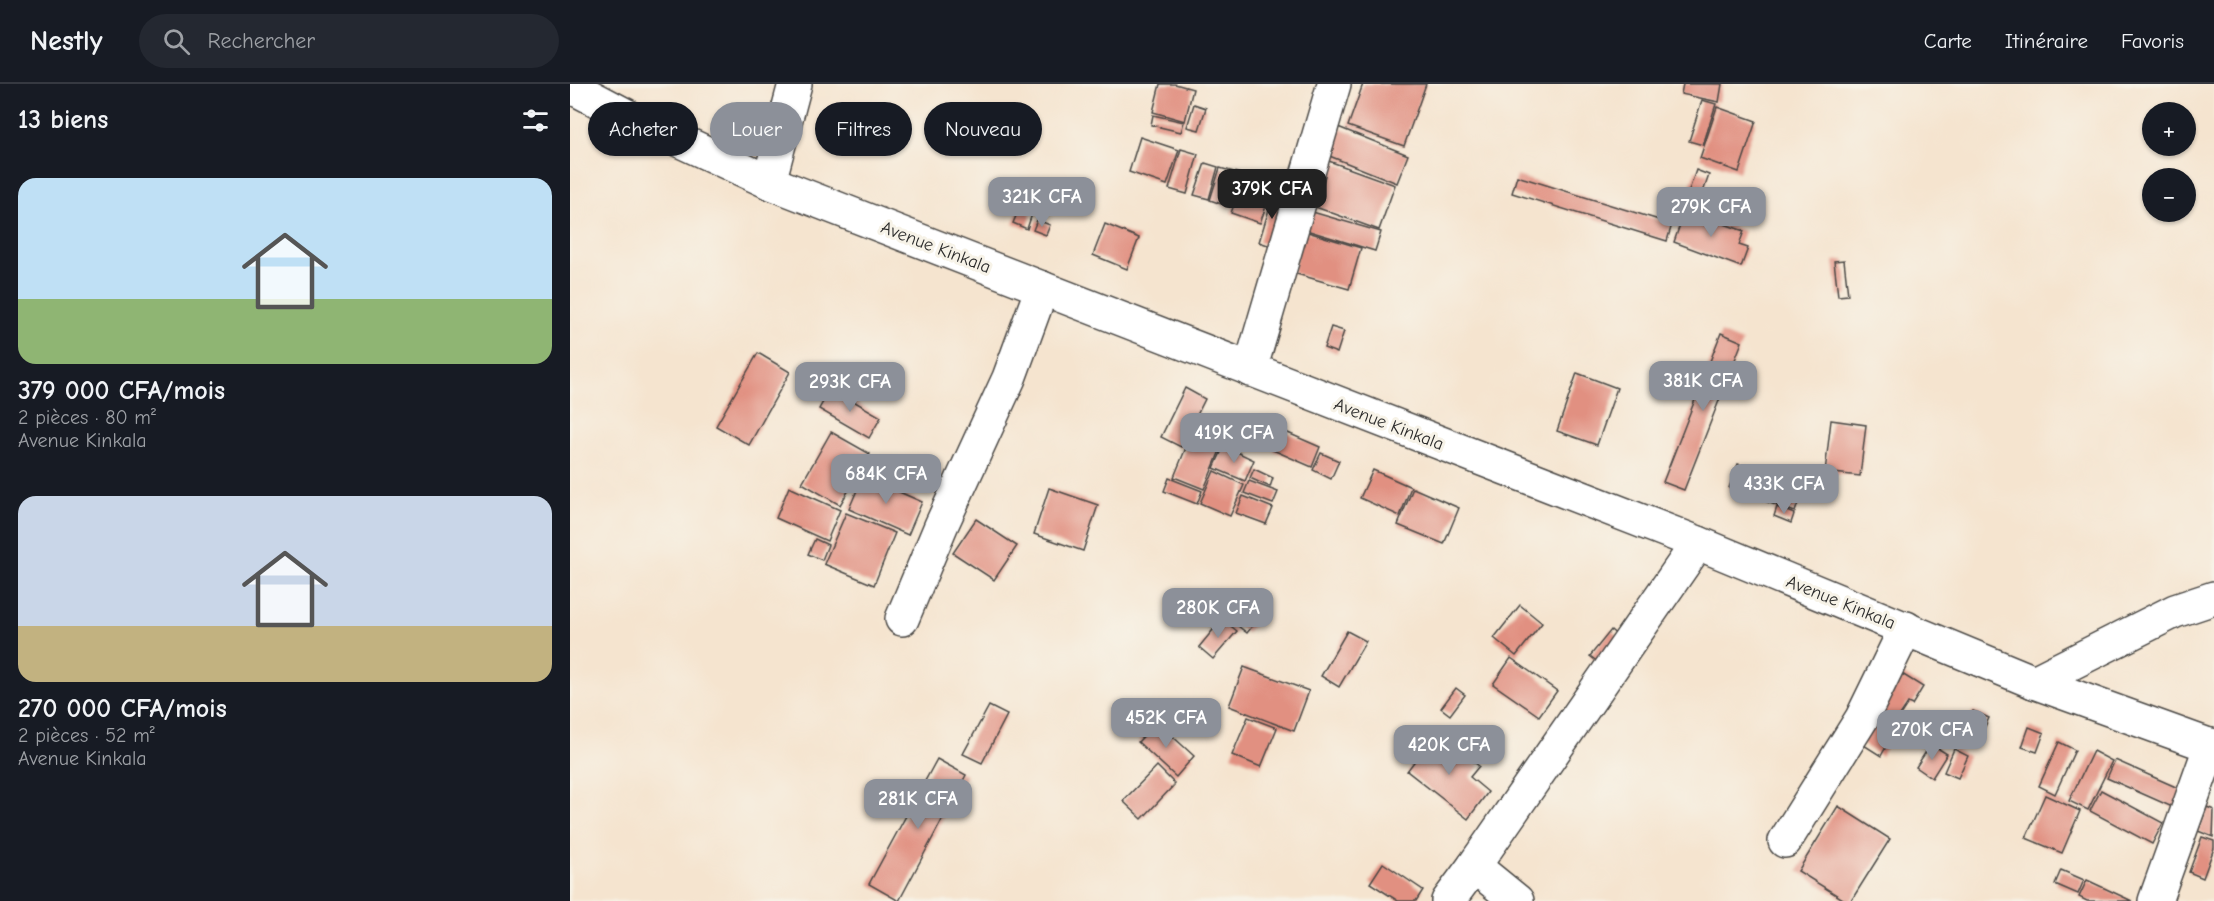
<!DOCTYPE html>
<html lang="fr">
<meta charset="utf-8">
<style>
:root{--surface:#171b24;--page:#242831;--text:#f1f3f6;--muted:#9ea1a6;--line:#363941;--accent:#8c9099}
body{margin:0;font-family:"Comic Neue",sans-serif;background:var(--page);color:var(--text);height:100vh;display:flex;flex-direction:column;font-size:22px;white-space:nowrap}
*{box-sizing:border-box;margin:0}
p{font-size:20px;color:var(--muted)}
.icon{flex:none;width:33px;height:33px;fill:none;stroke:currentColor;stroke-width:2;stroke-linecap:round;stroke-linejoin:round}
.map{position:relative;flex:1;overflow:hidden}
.drawer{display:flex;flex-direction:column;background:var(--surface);width:570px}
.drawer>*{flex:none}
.hud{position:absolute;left:18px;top:18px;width:570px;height:54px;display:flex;gap:12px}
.tools{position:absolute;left:1572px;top:18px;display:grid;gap:12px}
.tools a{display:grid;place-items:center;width:54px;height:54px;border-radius:50%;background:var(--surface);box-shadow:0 2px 4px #0004;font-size:30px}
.price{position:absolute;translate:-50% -51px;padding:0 14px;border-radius:12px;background:var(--accent);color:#fff;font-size:20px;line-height:39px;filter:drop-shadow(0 2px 3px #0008)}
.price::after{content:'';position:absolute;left:50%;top:36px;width:18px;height:14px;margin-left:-9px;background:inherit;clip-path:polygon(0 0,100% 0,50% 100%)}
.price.active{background:#222;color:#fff}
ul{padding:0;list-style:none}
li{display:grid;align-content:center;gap:12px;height:318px;padding:0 18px}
li span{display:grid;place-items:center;height:186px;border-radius:18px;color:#555}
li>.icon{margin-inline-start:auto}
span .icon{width:108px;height:108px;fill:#fffc;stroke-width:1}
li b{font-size:26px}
h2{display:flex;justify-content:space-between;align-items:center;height:72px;padding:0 18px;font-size:26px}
.tag{padding:0 21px;border-radius:27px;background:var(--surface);box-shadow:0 2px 4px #0004;font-size:21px;line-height:54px}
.tag.active{background:var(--accent);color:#fff}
header{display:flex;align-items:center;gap:36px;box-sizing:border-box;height:84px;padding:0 30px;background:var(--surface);border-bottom:2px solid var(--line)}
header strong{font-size:28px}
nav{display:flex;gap:33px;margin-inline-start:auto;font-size:21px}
.search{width:420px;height:54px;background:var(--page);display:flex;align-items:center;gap:15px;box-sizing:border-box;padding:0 21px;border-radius:33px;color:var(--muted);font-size:22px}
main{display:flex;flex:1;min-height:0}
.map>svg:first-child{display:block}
</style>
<header>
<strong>Nestly</strong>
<div class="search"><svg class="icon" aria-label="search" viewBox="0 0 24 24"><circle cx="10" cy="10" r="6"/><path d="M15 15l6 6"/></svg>Rechercher</div>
<nav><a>Carte</a><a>Itinéraire</a><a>Favoris</a></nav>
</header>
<main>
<section class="drawer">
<h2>13 biens<svg class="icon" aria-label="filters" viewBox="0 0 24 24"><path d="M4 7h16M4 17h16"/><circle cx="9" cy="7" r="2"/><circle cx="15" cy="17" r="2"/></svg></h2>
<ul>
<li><span style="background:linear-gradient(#bfe0f5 65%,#8fb573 0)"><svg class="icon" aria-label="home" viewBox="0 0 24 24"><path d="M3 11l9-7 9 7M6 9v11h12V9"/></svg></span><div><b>379 000 CFA/mois</b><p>2 pièces · 80 m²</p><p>Avenue Kinkala</p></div></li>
<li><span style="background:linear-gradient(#c9d6e8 70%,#c2b280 0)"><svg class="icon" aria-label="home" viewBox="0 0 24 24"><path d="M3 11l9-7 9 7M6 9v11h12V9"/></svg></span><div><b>270 000 CFA/mois</b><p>2 pièces · 52 m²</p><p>Avenue Kinkala</p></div></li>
</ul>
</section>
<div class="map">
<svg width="1644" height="817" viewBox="0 0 1644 817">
<rect width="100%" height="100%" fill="#f7f3e8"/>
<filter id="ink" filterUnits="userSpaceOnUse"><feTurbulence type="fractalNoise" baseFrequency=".0167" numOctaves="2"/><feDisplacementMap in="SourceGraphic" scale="12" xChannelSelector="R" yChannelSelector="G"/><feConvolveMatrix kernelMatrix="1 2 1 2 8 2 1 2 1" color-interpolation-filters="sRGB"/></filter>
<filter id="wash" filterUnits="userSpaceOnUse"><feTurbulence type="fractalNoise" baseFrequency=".008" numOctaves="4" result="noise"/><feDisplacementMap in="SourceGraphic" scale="24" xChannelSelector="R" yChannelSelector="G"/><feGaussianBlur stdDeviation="1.35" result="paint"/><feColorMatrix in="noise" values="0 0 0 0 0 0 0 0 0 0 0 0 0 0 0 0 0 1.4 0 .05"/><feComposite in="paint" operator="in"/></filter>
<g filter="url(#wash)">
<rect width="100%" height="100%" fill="#f5e4cf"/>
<g id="blocks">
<g fill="#e19081">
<path d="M590,0H605L623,5L615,37L583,28Z"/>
<path d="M793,0H856L834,62L778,42Z"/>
<path d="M1113,0H1152L1149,18L1111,10Z"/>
<path d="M1132,16L1146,20L1133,61L1119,57Z"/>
<path d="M624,20L636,24L629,46L617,43Z"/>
<path d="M1147,23L1186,37L1169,88L1130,74Z"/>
<path d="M583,31L614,38L611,48L581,41Z"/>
<path d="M768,43L838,71L827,99L757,71Z"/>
<path d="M570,53L609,66L597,101L559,88Z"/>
<path d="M611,65L628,70L617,110L599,105Z"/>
<path d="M756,76L825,101L809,146L740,121Z"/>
<path d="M635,79L648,83L639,115L624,111Z"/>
<path d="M650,84L671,90L660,123L640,116Z"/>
<path d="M1126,86L1139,91L1130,117L1117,112Z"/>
<path d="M947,92L1102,140L1097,157L942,109Z"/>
<path d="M674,93L703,103L690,139L661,129Z"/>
<path d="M704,109L716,113L701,162L689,158Z"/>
<path d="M449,125L462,130L457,145L443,139Z"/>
<path d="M1115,126L1174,147L1169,161L1178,164L1171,183L1104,158Z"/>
<path d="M739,127L811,148L805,167L733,145Z"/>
<path d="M467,136L480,141L476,151L463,146Z"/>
<path d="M535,140L569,154L557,185L523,171Z"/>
<path d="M731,146L791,164L779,205L723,189Z"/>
<path d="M1274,176L1278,211L1268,212L1264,177Z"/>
<path d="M761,243L774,247L767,269L754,264Z"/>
<path d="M1151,249L1172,258L1114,406L1093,398Z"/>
<path d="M188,269L220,288L179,361L146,342Z"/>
<path d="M1007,289L1047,304L1027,361L987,347Z"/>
<path d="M261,304L311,333L299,354L249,325Z"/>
<path d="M615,304L635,315L611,363L591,353Z"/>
<path d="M1261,336L1296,341L1290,392L1255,388Z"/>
<path d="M624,344L654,357L634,405L604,393Z"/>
<path d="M711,346L750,363L742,383L703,366Z"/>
<path d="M261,348L300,370L270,421L232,399Z"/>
<path d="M654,362L684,376L675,397L644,384Z"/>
<path d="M751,369L769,377L761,395L743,386Z"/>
<path d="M1168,380L1233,404L1225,428L1159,404Z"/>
<path d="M684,385L703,394L700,403L680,394Z"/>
<path d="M803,386L841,403L830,432L790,414Z"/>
<path d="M644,387L674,401L660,432L630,419Z"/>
<path d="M293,392L352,418L338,451L279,425Z"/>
<path d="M599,394L632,407L627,420L594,407Z"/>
<path d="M679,397L708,408L703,420L674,409Z"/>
<path d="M219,403L270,426L257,457L206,434Z"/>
<path d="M479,404L528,421L513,467L464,450Z"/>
<path d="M843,404L889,424L874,460L828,441Z"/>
<path d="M673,412L703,424L696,440L666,429Z"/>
<path d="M1207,423L1224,430L1221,439L1204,432Z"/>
<path d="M276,429L325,449L304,501L254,480Z"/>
<path d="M406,435L447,462L424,496L383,469Z"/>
<path d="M245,455L258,461L252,476L238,470Z"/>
<path d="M678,519L692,530L677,549L663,538Z"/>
<path d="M950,521L972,539L946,572L924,554Z"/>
<path d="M652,535L667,547L643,575L629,563Z"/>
<path d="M1041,546L1052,556L1032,581L1020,572Z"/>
<path d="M777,547L796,557L769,603L751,592Z"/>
<path d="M941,574L987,607L969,632L923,600Z"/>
<path d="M674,583L739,607L724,647L659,622Z"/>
<path d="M1332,590L1353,603L1342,621L1338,619L1312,658L1317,661L1311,672L1289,658Z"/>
<path d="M886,604L895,611L880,631L871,624Z"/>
<path d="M419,622L437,631L412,679L393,670Z"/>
<path d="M1403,627L1419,634L1412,649L1396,641Z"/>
<path d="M678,633L707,644L691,683L662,671Z"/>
<path d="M587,638L624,672L606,693L568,658Z"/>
<path d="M1459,643L1474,649L1467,668L1452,663Z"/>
<path d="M866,649L909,682L900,693L918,708L898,735L837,687Z"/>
<path d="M1489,658L1505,666L1485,710L1469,702Z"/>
<path d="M1361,660L1377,670L1362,694L1346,683Z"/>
<path d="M1384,665L1398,672L1388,694L1374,688Z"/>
<path d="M1523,667L1542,677L1518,726L1499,717Z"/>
<path d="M367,675L396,691L329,817L299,800Z"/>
<path d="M1545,676L1617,708L1609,726L1537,694Z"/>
<path d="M587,682L605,700L572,735L553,717Z"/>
<path d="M1531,706L1593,739L1582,760L1520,727Z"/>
<path d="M1475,711L1510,727L1492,769L1456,754Z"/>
<path d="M1268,722L1320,755L1281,817H1276L1228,787Z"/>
<path d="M1637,723L1644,726L1643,753L1628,747Z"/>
<path d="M1632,753L1644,757V764L1633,794L1619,788Z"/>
<path d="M813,779L853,806L846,817H828L800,799Z"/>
<path d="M1491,786L1514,796L1508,810L1485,800Z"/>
<path d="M1517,796L1562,817H1517L1509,813Z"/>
</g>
</g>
</g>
<g filter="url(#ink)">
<use href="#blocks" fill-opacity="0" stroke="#494744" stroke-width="1.5"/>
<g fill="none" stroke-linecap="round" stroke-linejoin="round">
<defs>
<g id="minor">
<path d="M199,98L225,0"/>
<path d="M680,286L764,0"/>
<path d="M332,535L371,442L439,294L472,204"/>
<path d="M1464,598L1605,527L1644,514"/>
<path d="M1215,757L1292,634L1336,544"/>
<path d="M904,782L947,817"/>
<path d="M878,817L904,782L1128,459"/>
<path d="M1585,817L1641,661"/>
</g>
<path id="major" d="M0,2L59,33L199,98L1128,459L1464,598L1644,663"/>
</defs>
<use href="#minor" stroke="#494744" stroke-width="36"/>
<use href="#major" stroke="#494744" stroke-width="36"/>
<use href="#minor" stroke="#fff" stroke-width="33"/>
<use href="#major" stroke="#fff" stroke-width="33"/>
</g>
</g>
<g text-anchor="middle" stroke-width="6" stroke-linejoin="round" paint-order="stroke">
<g font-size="18" fill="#2b2b2b" stroke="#f7f3e8">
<text transform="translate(366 163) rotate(21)" y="6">Avenue Kinkala</text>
<text transform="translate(819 340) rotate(21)" y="6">Avenue Kinkala</text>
<text transform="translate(1271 518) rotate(22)" y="6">Avenue Kinkala</text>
</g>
</g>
</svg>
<div class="tools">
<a>+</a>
<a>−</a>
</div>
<b class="price active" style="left:702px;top:136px">379K CFA</b>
<b class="price" style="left:472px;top:144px">321K CFA</b>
<b class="price" style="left:1141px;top:154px">279K CFA</b>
<b class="price" style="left:1133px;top:328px">381K CFA</b>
<b class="price" style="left:280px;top:329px">293K CFA</b>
<b class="price" style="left:664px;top:380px">419K CFA</b>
<b class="price" style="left:316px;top:421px">684K CFA</b>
<b class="price" style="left:1214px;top:431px">433K CFA</b>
<b class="price" style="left:648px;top:555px">280K CFA</b>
<b class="price" style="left:596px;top:665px">452K CFA</b>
<b class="price" style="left:1362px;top:677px">270K CFA</b>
<b class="price" style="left:879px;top:692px">420K CFA</b>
<b class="price" style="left:348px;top:746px">281K CFA</b>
<div class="hud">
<a class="tag">Acheter</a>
<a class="tag active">Louer</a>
<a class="tag">Filtres</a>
<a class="tag">Nouveau</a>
</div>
</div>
</main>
